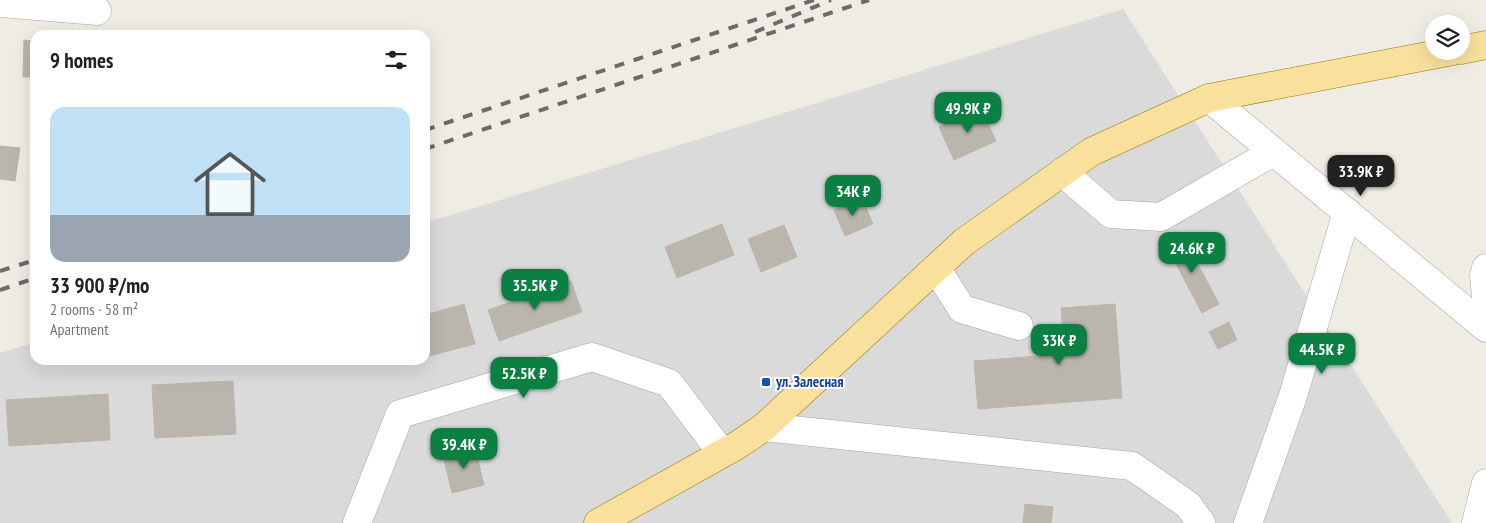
<!DOCTYPE html>
<meta charset="utf-8">
<style>
:root{--surface:#fff;--page:#f6f6f6;--text:#202124;--muted:#757577;--accent:#0b8043}
body{margin:0;font-family:"PT Sans Narrow",sans-serif;background:var(--page);color:var(--text);height:100vh;display:flex;flex-direction:column;font-size:19px;white-space:nowrap}
*{box-sizing:border-box;margin:0}
p{font-size:16px;color:var(--muted)}
.icon{flex:none;width:28px;height:28px;fill:none;stroke:currentColor;stroke-width:2;stroke-linecap:round;stroke-linejoin:round}
.map{position:relative;flex:1;overflow:hidden}
.sheet{position:absolute;left:30px;top:30px;width:400px;height:335px;display:flex;flex-direction:column;background:var(--surface);border-radius:15px;box-shadow:0 5px 20px #0002}
.sheet>*{flex:none}
.controls{position:absolute;left:1425px;top:15px;display:grid;gap:10px}
.controls a{display:grid;place-items:center;width:45px;height:45px;border-radius:50%;background:var(--surface);box-shadow:0 5px 20px #0002;font-size:25px}
.price{position:absolute;translate:-50% -42px;padding:0 11px;border-radius:10px;background:var(--accent);color:#fff;font-size:16px;line-height:32px;filter:drop-shadow(0 1px 2px #0008)}
.price::after{content:'';position:absolute;left:50%;top:30px;width:15px;height:11px;margin-left:-8px;background:inherit;clip-path:polygon(0 0,100% 0,50% 100%)}
.price.current{background:#222;color:#fff}
ul{padding:0;list-style:none}
li{display:grid;align-content:center;gap:10px;height:265px;padding:0 20px}
li span{display:grid;place-items:center;height:155px;border-radius:15px;color:#555}
li>.icon{margin-inline-start:auto}
span .icon{width:90px;height:90px;fill:#fffc;stroke-width:1}
li b{font-size:21px}
h2{display:flex;justify-content:space-between;align-items:center;height:60px;padding:0 20px;font-size:21px}
.map>svg:first-child{display:block}
</style>
<div class="map">
<svg width="1486" height="523" viewBox="0 0 1486 523">
<rect width="100%" height="100%" fill="#eeece3"/>
<path fill="#dbdada" d="M1123,9L1452,523H0V353L35,342V360H425V223Z"/>
<g fill="#bab5ad" stroke="#bfb5a6">
<path d="M24,40L35,41V77H23Z"/>
<path d="M981,108L996,141L954,160L939,127Z"/>
<path d="M0,146L20,148L15,181L0,179Z"/>
<path d="M862,198L873,224L845,236L834,210Z"/>
<path d="M722,224L734,255L677,278L665,247Z"/>
<path d="M784,225L797,257L761,272L748,239Z"/>
<path d="M1182,234L1219,304L1202,313L1165,243Z"/>
<path d="M571,281L582,312L499,341L488,310Z"/>
<path d="M464,304L475,344L425,357V315Z"/>
<path d="M1115,304L1122,398L978,409L974,361L1065,354L1061,308Z"/>
<path d="M1229,322L1237,340L1218,349L1209,332Z"/>
<path d="M233,381L236,434L155,438L152,385Z"/>
<path d="M108,394L110,440L9,446L6,400Z"/>
<path d="M475,448L484,485L452,493L443,456Z"/>
<path d="M1025,504L1053,507L1051,523H1023Z"/>
</g>
<g fill="none" stroke-linecap="round" stroke-linejoin="round">
<defs>
<g id="minor">
<path d="M0,3L97,11"/>
<path d="M1209,98L1486,328"/>
<path d="M1062,172L1111,214L1161,217L1273,152"/>
<path d="M936,268L962,309L1019,326"/>
<path d="M1486,268L1484,276L1486,297"/>
<path d="M764,427L1132,466L1188,505L1201,523"/>
<path d="M357,523L400,414L592,357L669,383L722,453"/>
<path d="M1248,523L1293,396L1347,212"/>
<path d="M1476,523L1486,483"/>
</g>
<g id="major">
<path d="M1461,50L1486,45"/>
<path d="M598,523L736,446L764,427L964,242L1091,152L1209,98L1453,51"/>
</g>
</defs>
<use href="#minor" stroke="#a4a4a4" stroke-width="29"/>
<use href="#major" stroke="#927b04" stroke-width="29"/>
<use href="#minor" stroke="#fff" stroke-width="28"/>
<use href="#major" stroke="#f9e19d" stroke-width="28"/>
<g stroke="#6b6b6b" stroke-width="4" stroke-dasharray="10 10" stroke-linecap="butt">
<path d="M755,32L831,0"/>
<path d="M425,130L814,0"/>
<path d="M425,149L869,0"/>
<path d="M0,271L35,260"/>
<path d="M0,290L35,278"/>
</g>
</g>
<rect fill="#1a4fb4" stroke="#fff" stroke-width="2" x="761" y="377" width="10" height="10" rx="2.5"/>
<g text-anchor="middle" stroke-width="4" stroke-linejoin="round" paint-order="stroke">
<g font-size="15" font-weight="bold" fill="#164399" stroke="#fff" text-anchor="start">
<text x="776" y="387">ул. Залесная</text>
</g>
</g>
</svg>
<div class="controls">
<a><svg class="icon" aria-label="layers" viewBox="0 0 24 24"><path d="M12 4l9 5-9 5-9-5zM3 14l9 5 9-5"/></svg></a>
</div>
<b class="price" style="left:968px;top:134px">49.9K ₽</b>
<b class="price current" style="left:1361px;top:197px">33.9K ₽</b>
<b class="price" style="left:853px;top:217px">34K ₽</b>
<b class="price" style="left:1192px;top:274px">24.6K ₽</b>
<b class="price" style="left:535px;top:311px">35.5K ₽</b>
<b class="price" style="left:1059px;top:366px">33K ₽</b>
<b class="price" style="left:1322px;top:375px">44.5K ₽</b>
<b class="price" style="left:524px;top:399px">52.5K ₽</b>
<b class="price" style="left:464px;top:470px">39.4K ₽</b>
<section class="sheet">
<h2>9 homes<svg class="icon" aria-label="filters" viewBox="0 0 24 24"><path d="M4 7h16M4 17h16"/><circle cx="9" cy="7" r="2"/><circle cx="15" cy="17" r="2"/></svg></h2>
<ul>
<li><span style="background:linear-gradient(#bfe0f5 70%,#9aa5b1 0)"><svg class="icon" aria-label="home" viewBox="0 0 24 24"><path d="M3 11l9-7 9 7M6 9v11h12V9"/></svg></span><div><b>33 900 ₽/mo</b><p>2 rooms · 58 m²</p><p>Apartment</p></div></li>
</ul>
</section>
</div>
